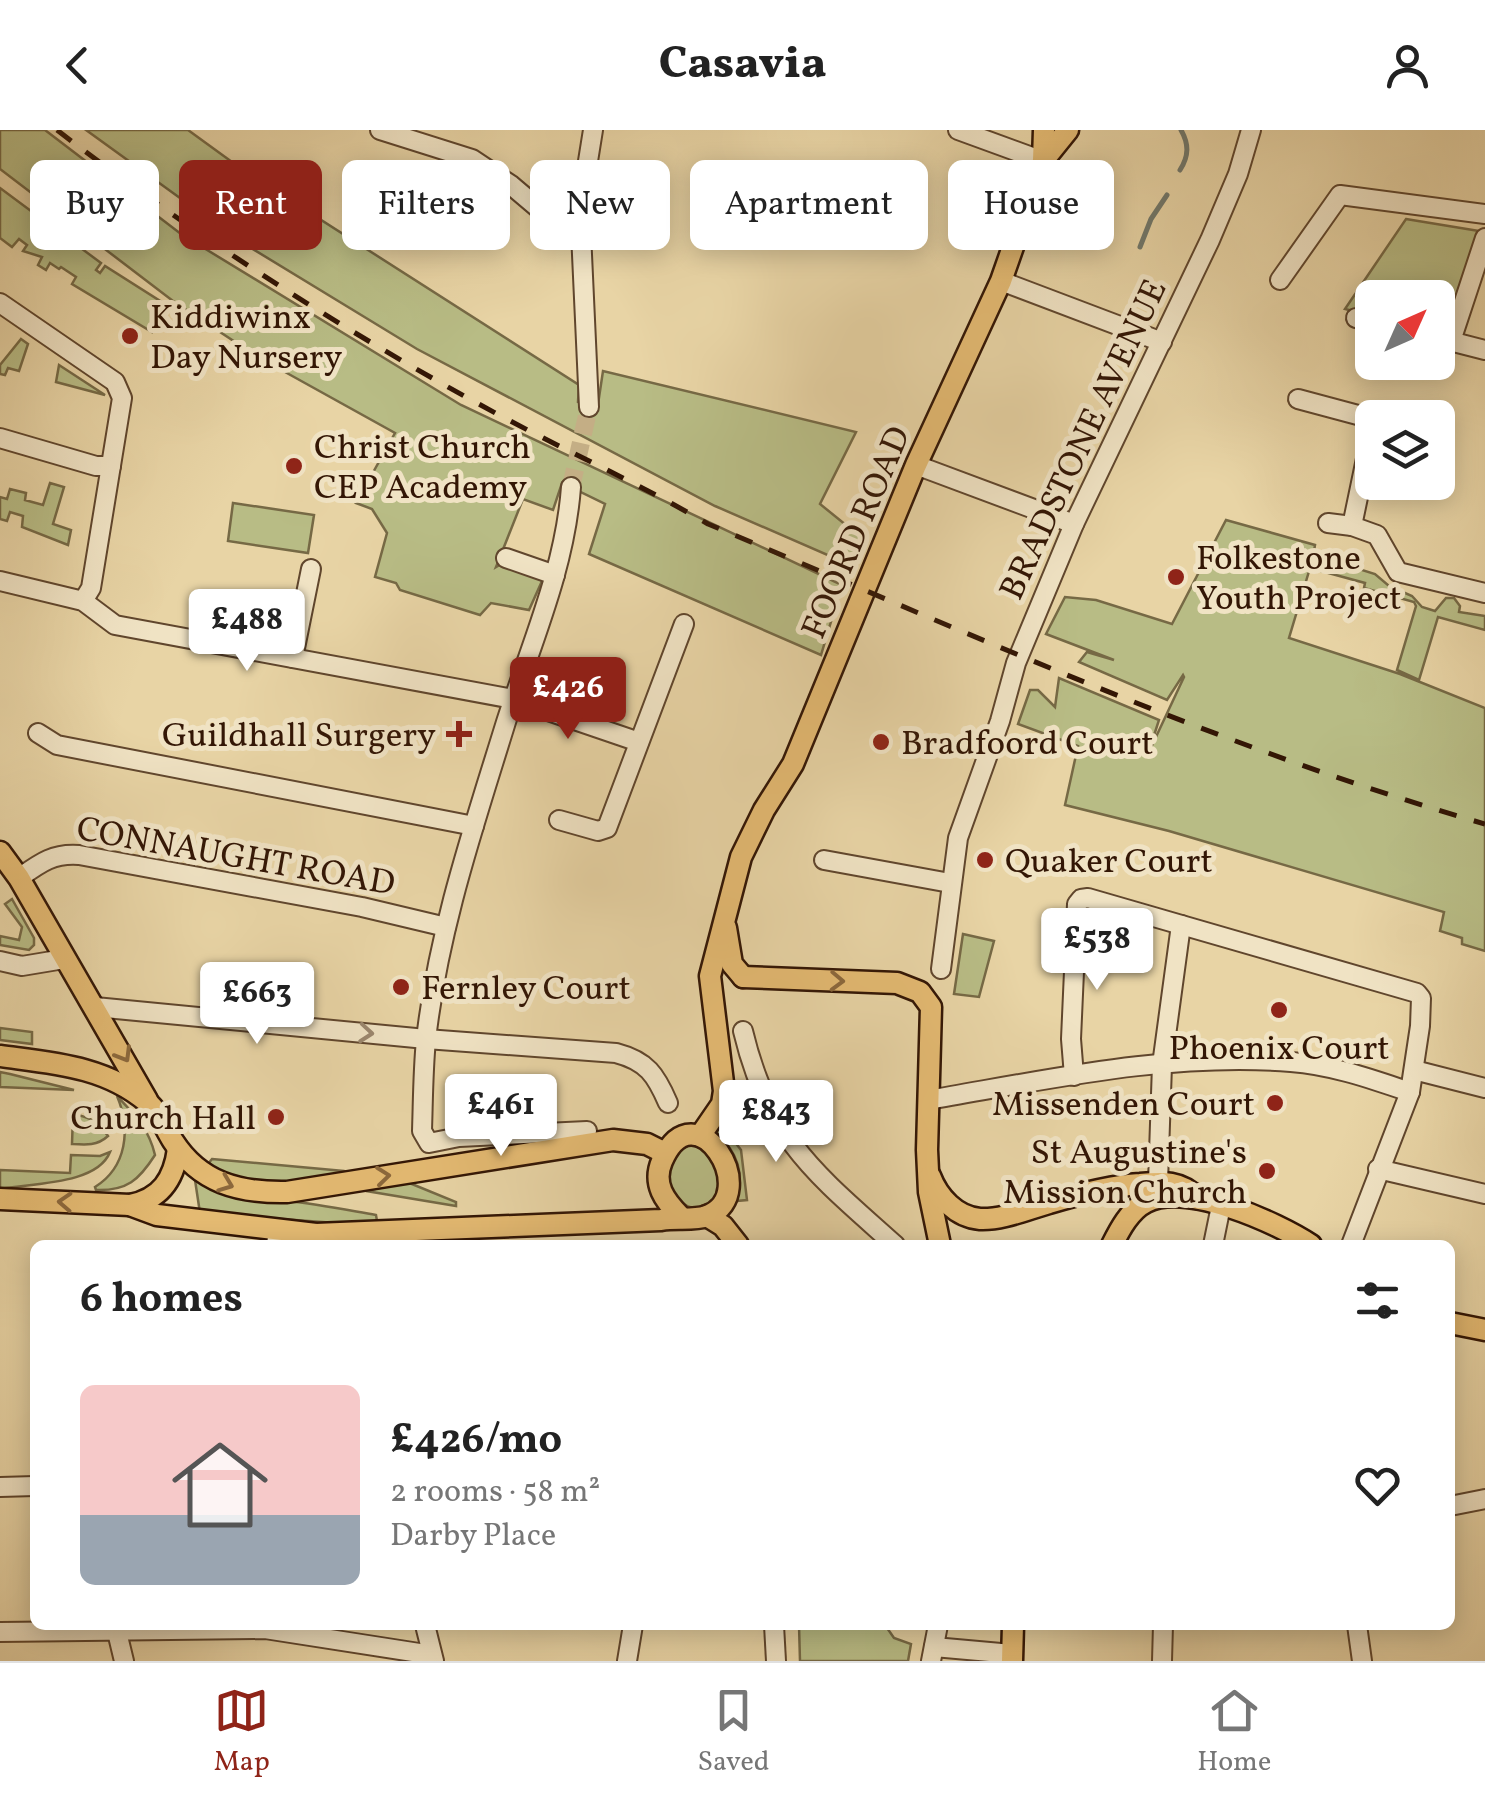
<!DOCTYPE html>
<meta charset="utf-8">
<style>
:root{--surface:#fff;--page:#f2f2f2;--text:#222;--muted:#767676;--line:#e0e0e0;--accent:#8f2418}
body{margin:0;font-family:Vollkorn,serif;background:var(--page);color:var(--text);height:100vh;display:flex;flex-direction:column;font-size:38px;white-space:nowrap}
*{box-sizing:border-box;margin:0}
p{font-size:32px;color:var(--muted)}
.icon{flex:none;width:55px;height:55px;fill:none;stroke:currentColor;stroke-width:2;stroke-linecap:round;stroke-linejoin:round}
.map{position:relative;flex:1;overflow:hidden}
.details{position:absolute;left:30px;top:1110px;width:1425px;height:390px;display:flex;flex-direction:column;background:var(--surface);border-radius:15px;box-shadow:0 5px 25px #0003}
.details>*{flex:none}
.banner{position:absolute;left:30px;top:30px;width:1425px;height:90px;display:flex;gap:20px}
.needle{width:65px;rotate:45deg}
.tools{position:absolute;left:1355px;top:150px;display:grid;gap:20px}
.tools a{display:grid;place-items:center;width:100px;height:100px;border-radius:15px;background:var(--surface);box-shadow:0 5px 25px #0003;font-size:50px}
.price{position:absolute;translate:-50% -85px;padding:0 22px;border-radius:10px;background:#fff;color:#222;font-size:32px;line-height:65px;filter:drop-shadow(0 2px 5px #0008)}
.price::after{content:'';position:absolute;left:50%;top:60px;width:30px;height:22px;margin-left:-15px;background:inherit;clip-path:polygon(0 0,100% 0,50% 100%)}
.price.active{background:var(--accent);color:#fff}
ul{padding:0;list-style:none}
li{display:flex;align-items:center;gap:30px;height:250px;padding:0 50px}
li+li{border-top:2px solid var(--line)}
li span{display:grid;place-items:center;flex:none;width:280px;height:200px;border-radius:15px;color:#555}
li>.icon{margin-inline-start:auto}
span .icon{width:120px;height:120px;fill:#fffc;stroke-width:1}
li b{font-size:42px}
h2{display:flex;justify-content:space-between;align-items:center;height:120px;padding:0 50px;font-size:42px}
.pill{padding:0 35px;border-radius:15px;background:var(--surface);box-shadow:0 5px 25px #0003;font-size:35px;line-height:90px}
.pill.active{background:var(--accent);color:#fff}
header{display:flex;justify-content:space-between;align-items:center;height:130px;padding:0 50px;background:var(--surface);font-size:45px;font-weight:800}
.dock{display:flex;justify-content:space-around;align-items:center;height:140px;border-top:2px solid var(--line);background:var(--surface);font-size:28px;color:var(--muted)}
.dock a{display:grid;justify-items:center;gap:5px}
.dock .active{color:var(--accent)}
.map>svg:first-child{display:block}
</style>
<header><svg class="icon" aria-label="back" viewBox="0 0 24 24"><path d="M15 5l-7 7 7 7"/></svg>Casavia<svg class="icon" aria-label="person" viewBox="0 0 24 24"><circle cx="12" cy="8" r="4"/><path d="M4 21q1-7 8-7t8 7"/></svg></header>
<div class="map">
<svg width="1485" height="1531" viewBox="0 0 1485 1531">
<rect width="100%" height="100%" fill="#e8d4a5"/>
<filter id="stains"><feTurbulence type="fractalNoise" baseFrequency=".002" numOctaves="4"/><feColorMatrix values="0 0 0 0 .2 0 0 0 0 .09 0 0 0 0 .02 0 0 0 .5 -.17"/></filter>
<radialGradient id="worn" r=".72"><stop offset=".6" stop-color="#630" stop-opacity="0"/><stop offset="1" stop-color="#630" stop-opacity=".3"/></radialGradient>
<g fill="#b8bc85" stroke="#766945" stroke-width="2.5">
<path d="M0,0H45L181,104L461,275L842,455L821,525L589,424L605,374L562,353L553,380L523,369L496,437L508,430L538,442L542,451L529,480L491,473L480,485L400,460L396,453L375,447L387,403L372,379L356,373L395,303L258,227L173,171L0,39Z"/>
<path d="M86,0H188L243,40L579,255L578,272L597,281L603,241L856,302L820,374L862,408L855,437L715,376L417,219L238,110Z"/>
<path d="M0,58L101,133L96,140L100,143L105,136L168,176L152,202L72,154L76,147L61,137L59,139L50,133L46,140L38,135L42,127L23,121L27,115L19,109L12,117L0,108Z"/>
<path d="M1406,89L1479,101L1443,203L1438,202V168H1372V186L1345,179Z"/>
<path d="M21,209L28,214L19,241L8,238L5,245L0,244V235Z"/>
<path d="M59,235L105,265L56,252Z"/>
<path d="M50,353L64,357L53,394L71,400L68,415L22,397L23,386L10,382L7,391L0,389V367L7,369L10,359L26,363L25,370L43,375Z"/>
<path d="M233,373L314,385L308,423L228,411Z"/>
<path d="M1226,390L1315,415L1313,428H1324L1375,444L1389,456L1412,466L1422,477L1435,481L1446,468H1454L1460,476L1459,482L1485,486V500L1438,487L1419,550L1397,540L1416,476L1414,472L1364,458L1365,453L1310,438L1289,508L1400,544L1485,578V821L1462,814V808L1440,801L1444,782L1169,701L1065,675L1078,616L1018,594L1030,560H1038L1055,577L1059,548L1159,590L1148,624L1184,547L1183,545L1167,570L1079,532L1087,522L1114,530L1046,504L1065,467L1096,470L1172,494Z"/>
<path d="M12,769L34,808V815L29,820L0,815V806L19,810L22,797L5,774Z"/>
<path d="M963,804L994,811L979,867L954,864Z"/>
<path d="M0,898L32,902V914L0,910Z"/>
<path d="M0,942L10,944L74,960L0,957Z"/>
<path d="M117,966C135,985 149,999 155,1025C139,1050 127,1061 96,1060L95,1057C127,1037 131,999 117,966Z"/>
<path d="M73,984C90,987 98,992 108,1006C97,1016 86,1015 72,1014Z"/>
<path d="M721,994L741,1020L747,1070L736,1071C745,1044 737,1021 716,1003Z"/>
<path d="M689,1015H700L717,1032C717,1039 720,1050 719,1057C709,1113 627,1046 689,1015Z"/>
<path d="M110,1022C97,1055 31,1053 0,1059V1040L70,1043L71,1025L100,1026Z"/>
<path d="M212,1029L344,1041L353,1045C303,1050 253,1063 208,1034Z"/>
<path d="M195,1050C229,1071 250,1067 288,1071C317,1074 347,1080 376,1085L377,1091L336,1093L200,1083Z"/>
<path d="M407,1052L456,1072V1076L366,1061Z"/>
<path d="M799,1495H885L894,1508L911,1514L908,1531H800Z"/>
</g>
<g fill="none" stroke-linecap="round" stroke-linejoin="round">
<g stroke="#70776b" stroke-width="5">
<path d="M1180,40C1189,26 1189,14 1181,0"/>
<path d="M1140,117L1151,89L1167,65"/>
</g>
<path stroke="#c4ae85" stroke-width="18" stroke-dasharray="18 9" stroke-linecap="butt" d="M571,357L589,277"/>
<defs>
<g id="minor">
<path d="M380,0L472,29L511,55L570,105L581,107"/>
<path d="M958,0L1043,31"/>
<path d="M1280,150L1340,65L1485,84"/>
<path d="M1001,151L1162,212"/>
<path d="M0,173L115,252L122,268L91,458L83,471"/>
<path d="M1356,188L1372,192"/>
<path d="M1438,208L1485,220"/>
<path d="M1451,211L1485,108"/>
<path d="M1298,269L1369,288L1372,292"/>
<path d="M589,277L580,81L593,0"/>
<path d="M1372,300L1352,396L1377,405L1398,442L1485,463"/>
<path d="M0,308L96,336H111"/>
<path d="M916,335L1074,394"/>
<path d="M571,357C565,439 531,514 506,592C474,696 438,801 426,910C423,940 423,971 422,1001L429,1013L459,1007L587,1001"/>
<path d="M1328,393L1352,396"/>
<path d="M506,428L555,445"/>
<path d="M0,451L83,471L115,495L513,569L639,612"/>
<path d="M293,528L311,439"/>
<path d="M38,603L57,615L474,696"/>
<path d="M559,690L598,701L607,698L684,494"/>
<path d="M824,730L950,753"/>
<path d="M19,748C40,733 53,723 79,725L362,777L446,797"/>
<path d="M0,831L22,836L64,829"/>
<path d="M941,839L958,708L1000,591L1016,533L1074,394L1210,110L1238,44L1251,0"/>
<path d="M95,877L426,909L616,923C647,931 656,945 668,973"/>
<path d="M743,901C769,1010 816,1044 895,1115"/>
<path d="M1414,940L1485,958"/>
<path d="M1074,946L1071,909L1077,774L1081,769L1088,768L1417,863L1421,868L1420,896L1410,962L1351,1115"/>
<path d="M928,970C1046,950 1170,922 1291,932C1332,935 1371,949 1410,962"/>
<path d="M1378,1039L1485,1064"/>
<path d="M1158,1052L1162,935L1181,795"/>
<path d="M276,1115L278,1100"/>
<path d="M1213,1115L1221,1076"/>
<path d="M0,1357L35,1356"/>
<path d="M1450,1376L1485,1369"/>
<path d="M425,1495L434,1531"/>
<path d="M774,1495L776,1531"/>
<path d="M1357,1495L1362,1531"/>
<path d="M0,1502L265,1499L432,1525"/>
<path d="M117,1502L124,1531"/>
<path d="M934,1517L1012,1524"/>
<path d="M627,1531L633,1495"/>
<path d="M931,1531L938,1495"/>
<path d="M1162,1531L1163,1495"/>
</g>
<g id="major">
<path d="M1043,31L1068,0"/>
<path d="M0,722L19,748L147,970"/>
<path d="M726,798L732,834L743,847"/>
<path d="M743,847L897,853L920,862L931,877L927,1020L929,1062L940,1115"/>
<path d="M0,926C51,933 105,936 147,972C158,981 165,998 173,1011C200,1053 239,1063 287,1062L613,1010L647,1014L665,1023"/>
<path d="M700,1006L722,974L724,961L710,846L741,727L764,680L793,634L916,335L1001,151L1043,31L1044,0"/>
<path d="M930,1046C938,1067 956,1087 980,1089C1003,1090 1027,1079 1049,1073C1079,1064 1109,1056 1140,1054C1163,1052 1181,1051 1197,1068"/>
<path d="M0,1069L130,1075C161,1069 174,1049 178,1019"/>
<path d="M130,1075L157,1085L316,1104L661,1090C676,1087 693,1091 707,1086C764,1064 695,955 662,1031C652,1054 665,1071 680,1086"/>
<path d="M707,1086L723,1096L738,1115"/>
<path d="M1112,1115C1120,1099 1130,1080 1146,1072C1187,1052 1276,1092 1311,1115"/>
<path d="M1450,1193L1485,1200"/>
<path d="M1012,1531L1013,1495"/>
</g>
</defs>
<use href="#minor" stroke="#60462d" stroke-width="22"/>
<use href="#major" stroke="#331605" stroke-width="25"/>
<use href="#minor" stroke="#f0e3c4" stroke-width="18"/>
<use href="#major" stroke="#e4ba72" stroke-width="20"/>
<path stroke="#331605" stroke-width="5" stroke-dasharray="18 18" stroke-linecap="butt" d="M57,0C195,106 345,202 499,285C568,322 640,354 708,394C965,501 1217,617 1485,694"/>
</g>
<defs><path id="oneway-chevron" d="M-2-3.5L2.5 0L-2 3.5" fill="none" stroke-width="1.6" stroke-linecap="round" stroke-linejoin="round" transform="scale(2.5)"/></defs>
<g stroke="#8c683c">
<use href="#oneway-chevron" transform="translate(837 851) rotate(2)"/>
<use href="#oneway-chevron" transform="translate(124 925) rotate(59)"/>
<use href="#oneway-chevron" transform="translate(383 1046) rotate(-6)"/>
<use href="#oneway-chevron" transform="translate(226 1054) rotate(21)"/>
<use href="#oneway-chevron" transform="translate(65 1072) rotate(-177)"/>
</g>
<use stroke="#9b876e" href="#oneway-chevron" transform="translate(366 903) rotate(5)"/>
<g fill="#8f2418" stroke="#f0e3c4" stroke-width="4">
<circle cx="130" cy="206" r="10"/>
<circle cx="294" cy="336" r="10"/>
<circle cx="1176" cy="447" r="10"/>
<path d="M454 589h10v10h10v10h-10v10h-10v-10h-10v-10h10z"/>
<circle cx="881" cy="612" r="10"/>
<circle cx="985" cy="730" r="10"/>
<circle cx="401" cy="857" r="10"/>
<circle cx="1279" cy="880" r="10"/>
<circle cx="1275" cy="973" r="10"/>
<circle cx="276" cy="987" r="10"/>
<circle cx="1267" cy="1041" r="10"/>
</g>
<g text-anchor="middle" stroke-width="10" stroke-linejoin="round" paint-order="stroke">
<g font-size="35" fill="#331605" stroke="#f0e3c4" text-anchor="start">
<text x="150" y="198">Kiddiwinx<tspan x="150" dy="40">Day Nursery</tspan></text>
<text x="314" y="328">Christ Church<tspan x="314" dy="40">CEP Academy</tspan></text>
<text x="1196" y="439">Folkestone<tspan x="1196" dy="40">Youth Project</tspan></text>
<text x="436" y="616" text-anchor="end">Guildhall Surgery</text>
<text x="901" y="624">Bradfoord Court</text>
<text x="1005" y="742">Quaker Court</text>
<text x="421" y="869">Fernley Court</text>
<text x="1279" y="929" text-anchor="middle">Phoenix Court</text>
<text x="1255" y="985" text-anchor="end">Missenden Court</text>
<text x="256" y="999" text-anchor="end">Church Hall</text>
<text x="1247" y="1033" text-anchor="end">St Augustine's<tspan x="1247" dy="40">Mission Church</tspan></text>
</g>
<g font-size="35" fill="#331605" stroke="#f0e3c4">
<text transform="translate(1082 309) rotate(-65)" y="12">BRADSTONE AVENUE</text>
<text transform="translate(855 402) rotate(-67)" y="12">FOORD ROAD</text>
<text transform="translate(236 725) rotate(10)" y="12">CONNAUGHT ROAD</text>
</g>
</g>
<rect width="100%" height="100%" filter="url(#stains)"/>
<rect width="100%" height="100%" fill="url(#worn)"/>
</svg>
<div class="tools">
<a><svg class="needle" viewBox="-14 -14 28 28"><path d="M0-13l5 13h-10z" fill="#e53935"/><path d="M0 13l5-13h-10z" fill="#767676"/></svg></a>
<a><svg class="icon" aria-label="layers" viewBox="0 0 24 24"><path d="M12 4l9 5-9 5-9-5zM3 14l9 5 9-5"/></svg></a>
</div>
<b class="price" style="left:247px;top:544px">£488</b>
<b class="price active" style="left:568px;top:612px">£426</b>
<b class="price" style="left:1097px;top:863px">£538</b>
<b class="price" style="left:257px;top:917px">£663</b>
<b class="price" style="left:501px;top:1029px">£461</b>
<b class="price" style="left:776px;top:1035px">£843</b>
<div class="banner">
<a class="pill">Buy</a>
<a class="pill active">Rent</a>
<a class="pill">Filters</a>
<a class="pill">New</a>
<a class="pill">Apartment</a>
<a class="pill">House</a>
</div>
<section class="details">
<h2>6 homes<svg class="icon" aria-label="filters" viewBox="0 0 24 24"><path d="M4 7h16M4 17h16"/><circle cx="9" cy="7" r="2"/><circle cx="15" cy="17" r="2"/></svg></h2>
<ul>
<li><span style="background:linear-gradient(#f6c9c9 65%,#9aa5b1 0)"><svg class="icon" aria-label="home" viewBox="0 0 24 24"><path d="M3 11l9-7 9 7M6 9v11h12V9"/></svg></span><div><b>£426/mo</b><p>2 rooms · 58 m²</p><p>Darby Place</p></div><svg class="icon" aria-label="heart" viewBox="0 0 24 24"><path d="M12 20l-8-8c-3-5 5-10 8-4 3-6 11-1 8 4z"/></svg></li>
</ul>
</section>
</div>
<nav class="dock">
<a class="active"><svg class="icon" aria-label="map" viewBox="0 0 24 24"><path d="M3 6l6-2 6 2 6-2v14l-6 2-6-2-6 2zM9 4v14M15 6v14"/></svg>Map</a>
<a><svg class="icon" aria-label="saved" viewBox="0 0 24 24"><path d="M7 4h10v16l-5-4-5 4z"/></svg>Saved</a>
<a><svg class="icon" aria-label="home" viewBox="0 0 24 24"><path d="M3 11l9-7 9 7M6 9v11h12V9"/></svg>Home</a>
</nav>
